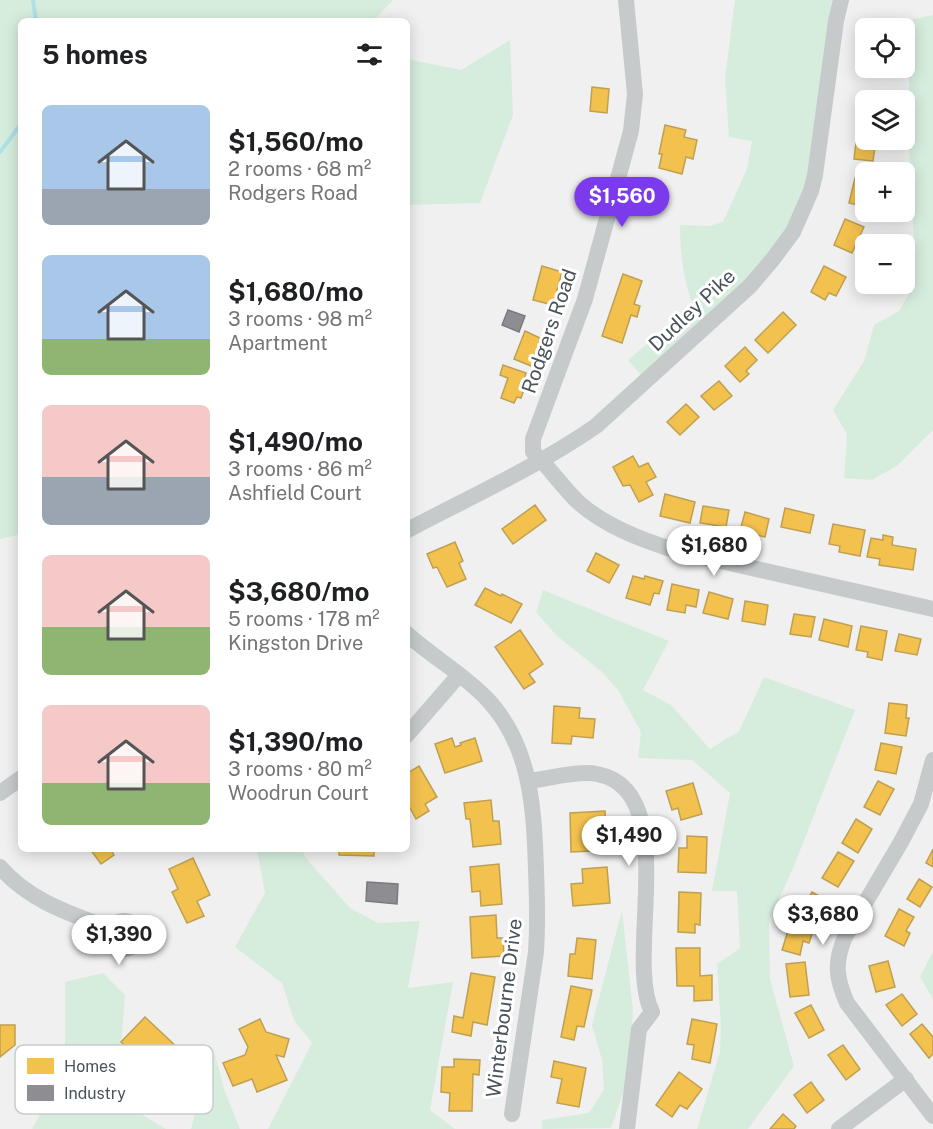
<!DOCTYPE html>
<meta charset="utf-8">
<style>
:root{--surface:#fff;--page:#f6f6f6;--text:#202124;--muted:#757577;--accent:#7c3aed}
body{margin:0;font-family:"Public Sans",sans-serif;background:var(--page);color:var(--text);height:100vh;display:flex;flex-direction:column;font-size:22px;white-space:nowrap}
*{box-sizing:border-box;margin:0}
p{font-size:20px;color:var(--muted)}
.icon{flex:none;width:33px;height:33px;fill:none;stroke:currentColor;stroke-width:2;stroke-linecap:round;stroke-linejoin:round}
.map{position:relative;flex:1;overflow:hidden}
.panel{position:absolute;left:18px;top:18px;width:392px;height:834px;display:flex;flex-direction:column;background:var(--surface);border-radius:9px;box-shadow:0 3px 15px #0003}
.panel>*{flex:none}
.buttons{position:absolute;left:855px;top:18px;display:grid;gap:12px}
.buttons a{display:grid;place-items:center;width:60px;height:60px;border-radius:9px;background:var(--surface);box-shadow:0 3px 15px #0003;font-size:30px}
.price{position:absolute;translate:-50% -51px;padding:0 14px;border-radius:21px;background:#fff;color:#222;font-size:20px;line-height:39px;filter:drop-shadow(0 2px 3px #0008)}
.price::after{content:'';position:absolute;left:50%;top:36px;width:18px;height:14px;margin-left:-9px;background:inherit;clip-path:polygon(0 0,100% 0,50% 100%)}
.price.active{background:var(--accent);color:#fff}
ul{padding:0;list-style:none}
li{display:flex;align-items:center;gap:18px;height:150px;padding:0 24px}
li span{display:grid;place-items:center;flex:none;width:168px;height:120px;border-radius:9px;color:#555}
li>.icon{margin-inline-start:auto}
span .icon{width:72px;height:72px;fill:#fffc;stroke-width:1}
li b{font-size:26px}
h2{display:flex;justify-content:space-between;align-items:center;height:72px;padding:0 24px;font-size:26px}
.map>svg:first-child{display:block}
</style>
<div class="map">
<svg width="933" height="1129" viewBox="0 0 933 1129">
<rect width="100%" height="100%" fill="#f0f0f0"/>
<g fill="#d6eddd">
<path d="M0,0H393L375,19V21H21V534L0,539Z"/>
<path d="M735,0H841L815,175L793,232L646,381L628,360L693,305C683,279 680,253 680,225L709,226L723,222L747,169L752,141L729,137L725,78Z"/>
<path d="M933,15V430L898,465L872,480L844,478L847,434L833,410L864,361L874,325L899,311L913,287L914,243L909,146V79L886,68H904V28H873Z"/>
<path d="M510,40L513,115L480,203L407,205V59L461,70Z"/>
<path d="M543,590L669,641L643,690L671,705L710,749L739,731L764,677L855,710L794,866L769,921L770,979L794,1066L748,1129H697L720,1052L721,1027L717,964L740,948L737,891H712L730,793L692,760L638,758L641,732L618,690L602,672L557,636L536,612Z"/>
<path d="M257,849H302L305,857L350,908L378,923L420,921L408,988L453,982L430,1110L455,1129H268L312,1043L294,1020L282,983L235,947L265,893Z"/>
<path d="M622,910L633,1011L628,1079L611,1128L542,1129V1120L589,1113L604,1089L602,1060L592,1025Z"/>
<path d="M933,951V999L920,977Z"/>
<path d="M103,973L125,995L117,1100L166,1129H32L65,1069V982Z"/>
<path d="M213,1047L224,1089L240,1129H191Z"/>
</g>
<g fill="#f2c14e" stroke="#bfa052" stroke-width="1.5">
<path d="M592,87L609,89L607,113L590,111Z"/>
<path d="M863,97L881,99L866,100V126H859Z"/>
<path d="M665,125L686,130L684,137L697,140L693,159L686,157L682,174L659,168L662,154H659Z"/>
<path d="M857,134L866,135V140H876L873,161L854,159Z"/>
<path d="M855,178L866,180V207L849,203Z"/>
<path d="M845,219L864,227L852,253L834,245Z"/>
<path d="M542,266L562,272L553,305L533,300Z"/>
<path d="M824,266L846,277L836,296L829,293L825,300L811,292Z"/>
<path d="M623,274L642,281L634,304L640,306L637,317L631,315L622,343L602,336Z"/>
<path d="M783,312L796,325L768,353L755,340Z"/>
<path d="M525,331L542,339L531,366L514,359Z"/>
<path d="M745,347L757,360L746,371L749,374L740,382L725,366Z"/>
<path d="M503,365L526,373L522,386L525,387L521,398L517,397L514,403L501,398L508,378L500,375Z"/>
<path d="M719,381L732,396L714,410L701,396Z"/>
<path d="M686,404L699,417L680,435L667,422Z"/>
<path d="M633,456L639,467L648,463L656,477L646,482L653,495L639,502L630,485L623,486L613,467Z"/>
<path d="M665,494L695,502L690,523L660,516Z"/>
<path d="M535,505L546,520L513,544L502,529Z"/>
<path d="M703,506L729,510L726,527L700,523Z"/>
<path d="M785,508L814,515L810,533L781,527Z"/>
<path d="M745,512L769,519L765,537L740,531Z"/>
<path d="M833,524L865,530L860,556L839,552L840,546L829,544Z"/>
<path d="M883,535L893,537L892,545L916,549L913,570L879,565L880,559L867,557L871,538L883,540Z"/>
<path d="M455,542L463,561L459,563L466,579L447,587L437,567L433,568L427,554Z"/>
<path d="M596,553L619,565L609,583L587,571Z"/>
<path d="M633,576L644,579L645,576L663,581L659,594L654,593L650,605L626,598Z"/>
<path d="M672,584L699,590L696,607L686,605L685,613L667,610Z"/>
<path d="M485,588L501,596L502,594L522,604L511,623L475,605Z"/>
<path d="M709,592L733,599L728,619L703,613Z"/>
<path d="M745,601L768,605L765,625L742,621Z"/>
<path d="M794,614L815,617L811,637L790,634Z"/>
<path d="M824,619L852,626L848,647L819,640Z"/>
<path d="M861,626L887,631L882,660L867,657L868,652L856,650Z"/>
<path d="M520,630L543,664L529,674L535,682L524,689L495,647Z"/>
<path d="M899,634L921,639L917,655L895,651Z"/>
<path d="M889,703L907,705L906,718H909L906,736L885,733Z"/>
<path d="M554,706L580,708L579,718L595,719L593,738L572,736L571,744L552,743Z"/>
<path d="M452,738L455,747L461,745L460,743L475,738L482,761L445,773L435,744Z"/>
<path d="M881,743L902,747L896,774L875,770Z"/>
<path d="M419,766L437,797L425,804L429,811L416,819L410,808L406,810V774Z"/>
<path d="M878,781L894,789L880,815L864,807Z"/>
<path d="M693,783L702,814L681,820L678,808L672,810L666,791Z"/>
<path d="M491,800L493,821H499L501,844L473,847L470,819H466L464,803Z"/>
<path d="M605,811L606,832L590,833L591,851L571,852L570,813Z"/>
<path d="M856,819L872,829L858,853L842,843Z"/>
<path d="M687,836L707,837L706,873L678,872L679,848H687Z"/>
<path d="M90,849H110L114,855L101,864Z"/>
<path d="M339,849H374V856L339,855Z"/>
<path d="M933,849V867L926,863Z"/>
<path d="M838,852L854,861L838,887L822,878Z"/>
<path d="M193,858L210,895L197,901L204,916L187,923L172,892L178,889L169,869Z"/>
<path d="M499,864L502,904L481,906L480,891L472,892L470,867Z"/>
<path d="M607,867L610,903L573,906L571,884L583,883L582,869Z"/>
<path d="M919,879L932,887L920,907L907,899Z"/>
<path d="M679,892L701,893L700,925L695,924V933L678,932Z"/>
<path d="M812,892L831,903L823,917L818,914L814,920L801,912Z"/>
<path d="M899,909L914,917L906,931L910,933L904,946L885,936Z"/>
<path d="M496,915L497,938H503L504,956L472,958L470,917Z"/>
<path d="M792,918L815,925L809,943L803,941L800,955L782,950Z"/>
<path d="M577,938L596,940L592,979L568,976L570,954H575Z"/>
<path d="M676,948H700V976L712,975V1000L694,1001V986H677Z"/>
<path d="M888,961L895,987L876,992L869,966Z"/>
<path d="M805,962L809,995L790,997L786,964Z"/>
<path d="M471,973L495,977L487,1025L473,1022L471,1036L452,1032L454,1016L463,1018Z"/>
<path d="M571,986L592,990L584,1027L577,1026L574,1040L561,1037Z"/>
<path d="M902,994L917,1014L902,1026L886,1005Z"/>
<path d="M811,1005L824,1030L809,1038L795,1013Z"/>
<path d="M145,1017L195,1064L181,1079L164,1063L154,1074L121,1042Z"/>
<path d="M260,1019L266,1032L289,1039L284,1057L276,1055L287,1080L257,1092L252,1079L233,1086L223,1063L245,1055L248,1047L239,1029Z"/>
<path d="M692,1019L717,1024L710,1063L692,1059L694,1045L687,1044Z"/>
<path d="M922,1024L933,1037V1054L929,1058L910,1034Z"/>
<path d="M0,1025H15V1045L0,1057Z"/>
<path d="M843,1045L860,1069L846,1080L828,1055Z"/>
<path d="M454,1059L480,1060L479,1075L473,1074L472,1111H449L450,1093L441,1092L442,1067H454Z"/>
<path d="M554,1061L586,1068L579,1107L557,1103L562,1079L551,1077Z"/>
<path d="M679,1072L702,1089L687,1109L680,1105L672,1117L656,1105Z"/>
<path d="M811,1082L824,1100L807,1113L794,1095Z"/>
<path d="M783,1114L796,1126L794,1129H770Z"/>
</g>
<g fill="#8d8d92" stroke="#787c81" stroke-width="1.5">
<path d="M508,310L525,316L519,332L502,325Z"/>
<path d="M367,882L398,884L397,904L366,901Z"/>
</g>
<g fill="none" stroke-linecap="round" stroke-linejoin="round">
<g stroke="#aee0e8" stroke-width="4">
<path d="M33,0L36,21"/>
<path d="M0,152L21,124"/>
</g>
<g stroke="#c7cacb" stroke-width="16">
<path d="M626,0L635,94L631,131L585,299L533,439V452C549,467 561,485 577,501C604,526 642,540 677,551L933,609"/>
<path d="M406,531C470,497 537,467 596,426L750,286L773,259L793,232L811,191L815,175L836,21L841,0"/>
<path d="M406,633C432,657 464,674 488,700C531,746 534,809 536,869C537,896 538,924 536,952L512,1114"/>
<path d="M406,736L459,675"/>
<path d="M933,760L921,804L901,842L845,937C834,963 836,978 847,1003L933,1116"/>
<path d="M529,781C547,779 580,770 597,774C683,790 624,957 652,1012L639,1029L627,1129"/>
<path d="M0,793L21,778"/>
<path d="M0,867C29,901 71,914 111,929"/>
<circle cx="124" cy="935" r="14"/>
<path d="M839,1129L906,1079"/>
</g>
</g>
<g text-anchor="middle" stroke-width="6" stroke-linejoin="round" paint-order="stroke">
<g font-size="20" fill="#48535a" stroke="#fff">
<text transform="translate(692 310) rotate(-43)" y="7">Dudley Pike</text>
<text transform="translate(549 331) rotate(-71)" y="7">Rodgers Road</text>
<text transform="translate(504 1008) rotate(-83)" y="7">Winterbourne Drive</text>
</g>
</g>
<rect x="15" y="1045" width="198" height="69" rx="9" fill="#fff" stroke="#c8cbce" stroke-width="1.5"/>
<rect x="27" y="1058" width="27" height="16" fill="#f2c14e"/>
<rect x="27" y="1085" width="27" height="16" fill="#8d8d92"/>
<g font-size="16" fill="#48535a">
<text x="64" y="1072">Homes</text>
<text x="64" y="1099">Industry</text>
</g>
</svg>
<div class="buttons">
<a><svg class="icon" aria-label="locate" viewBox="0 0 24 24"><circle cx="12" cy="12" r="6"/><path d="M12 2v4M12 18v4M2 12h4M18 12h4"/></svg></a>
<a><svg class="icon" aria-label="layers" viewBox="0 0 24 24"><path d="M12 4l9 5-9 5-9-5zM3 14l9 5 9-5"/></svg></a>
<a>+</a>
<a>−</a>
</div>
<b class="price active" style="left:622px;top:228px">$1,560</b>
<b class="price" style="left:714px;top:577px">$1,680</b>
<b class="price" style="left:629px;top:867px">$1,490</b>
<b class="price" style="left:823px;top:946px">$3,680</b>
<b class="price" style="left:119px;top:966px">$1,390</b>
<section class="panel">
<h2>5 homes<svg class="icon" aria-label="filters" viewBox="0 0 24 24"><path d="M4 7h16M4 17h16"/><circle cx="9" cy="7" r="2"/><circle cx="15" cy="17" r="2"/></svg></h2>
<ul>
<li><span style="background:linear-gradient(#a9c7e8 70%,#9aa5b1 0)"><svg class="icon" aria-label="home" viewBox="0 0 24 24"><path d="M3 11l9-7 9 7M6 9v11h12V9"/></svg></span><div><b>$1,560/mo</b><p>2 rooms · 68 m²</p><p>Rodgers Road</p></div></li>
<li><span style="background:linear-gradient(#a9c7e8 70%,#8fb573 0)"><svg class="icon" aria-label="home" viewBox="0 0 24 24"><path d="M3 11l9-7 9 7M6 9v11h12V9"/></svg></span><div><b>$1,680/mo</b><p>3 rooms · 98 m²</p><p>Apartment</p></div></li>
<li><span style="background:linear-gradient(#f6c9c9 60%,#9aa5b1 0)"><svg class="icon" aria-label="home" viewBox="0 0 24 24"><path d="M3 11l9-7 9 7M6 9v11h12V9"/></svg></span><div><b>$1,490/mo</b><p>3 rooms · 86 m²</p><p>Ashfield Court</p></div></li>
<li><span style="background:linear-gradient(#f6c9c9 60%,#8fb573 0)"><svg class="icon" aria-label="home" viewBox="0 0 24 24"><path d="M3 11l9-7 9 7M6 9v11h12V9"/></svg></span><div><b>$3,680/mo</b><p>5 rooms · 178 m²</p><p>Kingston Drive</p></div></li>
<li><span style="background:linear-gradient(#f6c9c9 65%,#8fb573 0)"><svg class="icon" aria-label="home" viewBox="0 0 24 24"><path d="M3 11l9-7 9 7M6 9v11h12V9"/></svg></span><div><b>$1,390/mo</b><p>3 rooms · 80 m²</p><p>Woodrun Court</p></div></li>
</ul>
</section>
</div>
